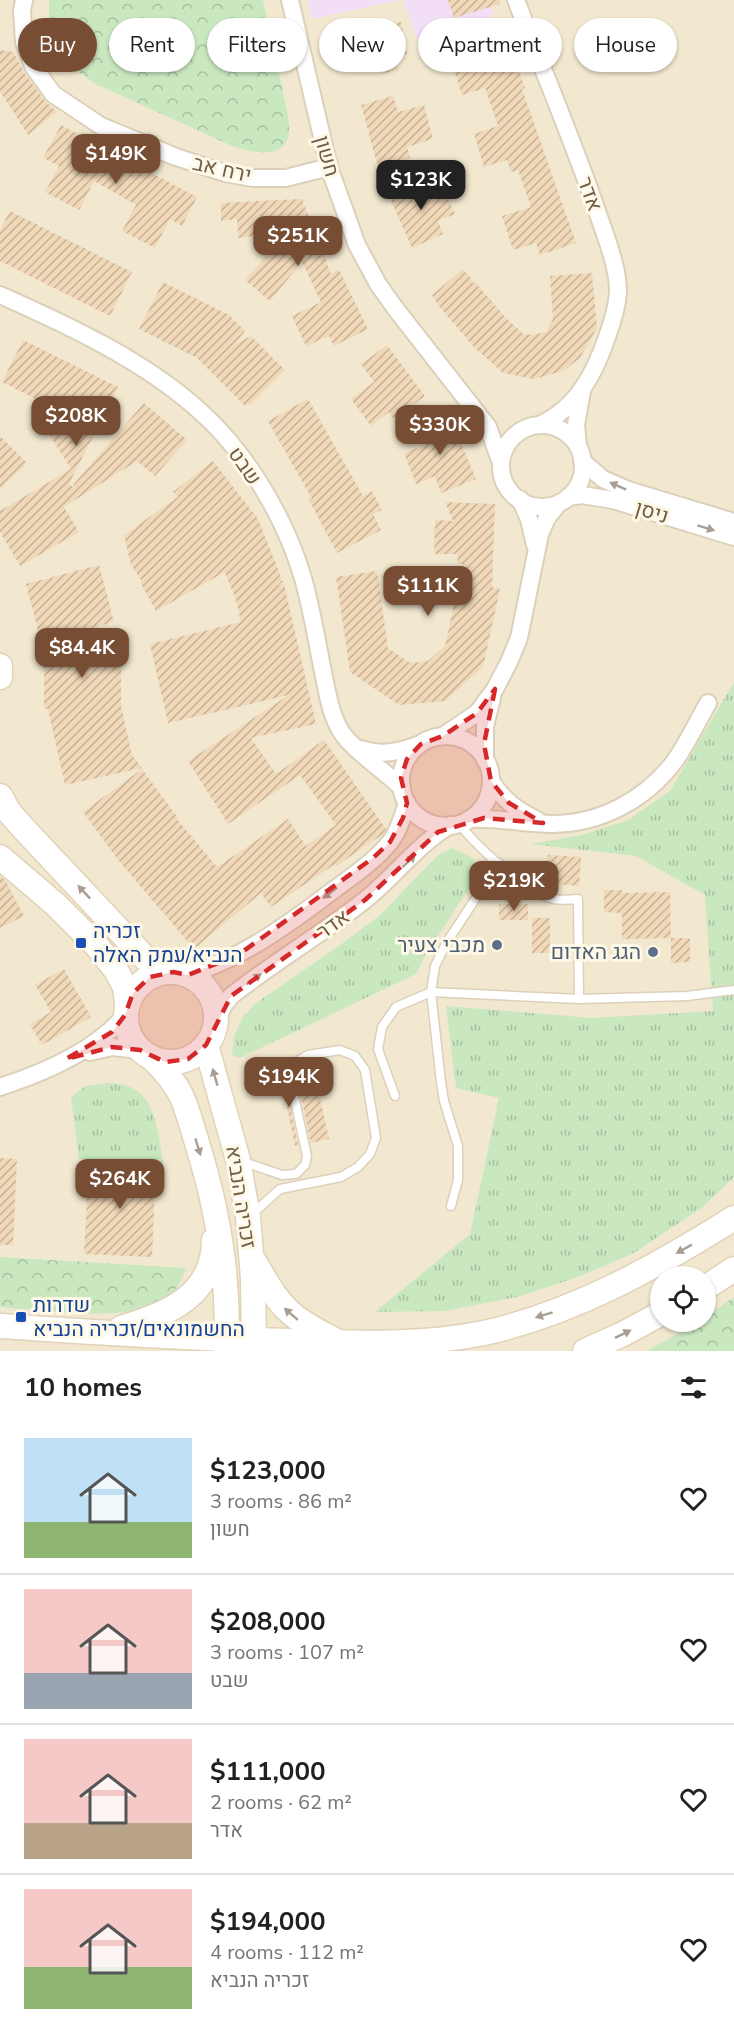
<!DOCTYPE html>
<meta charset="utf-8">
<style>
:root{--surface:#fff;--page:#f6f6f6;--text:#202124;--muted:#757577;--line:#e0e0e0;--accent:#774e34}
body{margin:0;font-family:"Nunito Sans",Heebo,sans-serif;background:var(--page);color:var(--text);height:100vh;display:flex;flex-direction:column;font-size:22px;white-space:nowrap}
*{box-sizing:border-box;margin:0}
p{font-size:20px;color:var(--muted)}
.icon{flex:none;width:33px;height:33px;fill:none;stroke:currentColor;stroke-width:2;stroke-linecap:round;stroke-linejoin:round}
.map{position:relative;height:1351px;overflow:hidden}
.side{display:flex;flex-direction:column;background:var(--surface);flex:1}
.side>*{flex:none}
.guide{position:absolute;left:18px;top:18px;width:699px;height:54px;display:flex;gap:12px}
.controls{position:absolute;left:650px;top:1266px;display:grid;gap:12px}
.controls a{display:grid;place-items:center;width:66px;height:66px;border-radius:50%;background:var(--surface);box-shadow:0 2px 4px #0004;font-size:30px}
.price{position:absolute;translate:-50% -51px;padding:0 14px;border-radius:12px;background:var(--accent);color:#fff;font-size:20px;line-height:39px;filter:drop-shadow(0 2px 3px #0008)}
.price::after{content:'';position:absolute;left:50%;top:36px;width:18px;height:14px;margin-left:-9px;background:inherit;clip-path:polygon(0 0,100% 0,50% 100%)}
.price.current{background:#222;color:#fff}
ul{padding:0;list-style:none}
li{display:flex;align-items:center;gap:18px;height:150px;padding:0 24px}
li+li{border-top:2px solid var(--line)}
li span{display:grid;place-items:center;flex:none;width:168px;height:120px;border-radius:0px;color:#555}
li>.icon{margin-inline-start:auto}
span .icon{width:72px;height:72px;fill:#fffc;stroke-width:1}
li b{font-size:26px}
h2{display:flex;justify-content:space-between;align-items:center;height:72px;padding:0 24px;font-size:26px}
.tag{padding:0 21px;border-radius:27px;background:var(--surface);box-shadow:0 2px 4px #0004;font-size:21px;line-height:54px}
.tag.current{background:var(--accent);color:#fff}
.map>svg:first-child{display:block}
</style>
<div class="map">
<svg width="734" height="1351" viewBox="0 0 734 1351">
<defs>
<pattern id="grass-tufts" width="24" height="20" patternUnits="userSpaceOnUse" patternTransform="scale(1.5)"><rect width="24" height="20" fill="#c9e8c0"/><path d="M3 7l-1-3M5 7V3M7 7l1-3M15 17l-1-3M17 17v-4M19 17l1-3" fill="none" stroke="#a8bf9e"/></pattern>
<pattern id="park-crowns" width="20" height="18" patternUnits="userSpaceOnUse" patternTransform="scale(1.5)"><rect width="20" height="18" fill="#c9e8c0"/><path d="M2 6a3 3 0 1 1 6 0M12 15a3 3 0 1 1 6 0" fill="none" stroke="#a8bf9e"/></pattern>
<pattern id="building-hatch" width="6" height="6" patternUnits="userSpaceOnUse" patternTransform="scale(1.5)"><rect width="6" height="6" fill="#f0d8b9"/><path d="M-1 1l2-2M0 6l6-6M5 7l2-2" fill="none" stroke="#c7b298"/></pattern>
</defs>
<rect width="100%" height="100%" fill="#fbf5e0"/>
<path fill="#f2e8cf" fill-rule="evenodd" d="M0,0H734V1351H0ZM660,1276H705V1322H660Z"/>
<g fill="#f2def7">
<path d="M307,0H400L312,19Z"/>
<path d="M403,0H488L494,15L417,39Z"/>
</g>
<g fill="url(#grass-tufts)">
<path d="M734,682V1177L704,1206L634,1253L578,1277L521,1296L445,1311L375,1312L470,1234L499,1098L456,1088L446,1006L592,1018L713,1011L705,895L636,856L531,844L582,835L628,820L670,791Z"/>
<path d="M452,848L471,857L478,866L477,876L425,956L416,974L240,1058L232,1055L234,1036L243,1017L256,1003L336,948L379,916L438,855Z"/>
<path d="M108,1083C157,1083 156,1127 164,1164L79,1159L71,1097L86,1086Z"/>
</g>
<g fill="url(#park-crowns)">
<path d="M49,0H263L289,120C289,126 290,135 287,140C278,160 248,151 232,146L96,84L71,67L58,49L49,31Z"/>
<path d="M0,1257L186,1268C182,1278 178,1288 170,1296C138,1325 42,1310 0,1307Z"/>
<path d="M734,1297V1351H647L699,1322H705V1318Z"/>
</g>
<g fill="url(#building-hatch)">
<path d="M448,0H500V4L454,18Z"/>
<path d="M401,22L407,54L395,56L398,70L380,74L370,29Z"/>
<path d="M504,27L525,88L522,89L576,243L540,255L536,243L513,250L502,216L531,207L518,170L511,172L507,160L484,167L474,134L498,126L485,88L462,95L451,61L480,52L475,37Z"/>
<path d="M0,50L13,52L24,72L44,100L57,112L28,135L0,91Z"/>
<path d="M393,96L398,112L424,105L433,139L407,147L410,158L378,167L361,105Z"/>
<path d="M61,125L197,197L182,226L170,219L155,248L122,231L136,205L94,181L79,210L45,192L59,166L43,158Z"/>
<path d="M415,180L421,194L442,185L455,214L438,221L443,234L412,248L387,192Z"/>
<path d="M302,199L331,274L339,270L368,329L334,346L329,336L306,346L292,316L321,302L302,262L270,301L245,280L288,232L238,238L237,219L221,221V203Z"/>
<path d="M10,211L132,272L110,316L0,261V230Z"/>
<path d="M463,269L471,278L472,283L475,282L505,317L523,334L533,335L546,332L553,319L550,276L592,273L597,328L580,358L563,371L534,379L503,373L474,347L438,305L432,295Z"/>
<path d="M163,282L229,315L245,331L235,344L251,336L285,370L250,405H244L197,358L139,329Z"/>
<path d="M23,340L118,387L69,484L76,489L73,485L144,403L187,440L155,476L137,461L64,507L79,532L20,566L0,532V511L71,469L46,429L68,415L2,382Z"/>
<path d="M387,345L425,396L394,419L389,412L371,426L351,399L374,382L361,364Z"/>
<path d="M308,399L363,496L372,491L382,510L373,514L381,530L337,553L309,500L312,499L268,421Z"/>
<path d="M449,414L476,479L441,493L435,476L416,484L404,453L425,445L417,427Z"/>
<path d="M0,436L27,463L0,489Z"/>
<path d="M213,461L258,519L283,582L278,585L284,584L316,724L251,738L276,774L324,740L386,829L383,834L336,866L335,864L271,907L261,893L194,949L119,861L83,812L142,769L178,818L177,819L217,867L288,819L306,846L336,825L300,775L228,824L188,761L289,695L168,723L150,644L241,622L236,600L225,572L156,611L140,582L142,581L131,565L124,535L178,497L173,492Z"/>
<path d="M445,502L495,504L492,587L500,589L483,667L445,701L399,705L350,672L336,577L377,571L388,648L410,663L428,661L445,646L463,564H457L458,554H434L435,520L453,521Z"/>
<path d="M99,565L114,622L50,639L55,652H81L60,665L121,650V706L132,755L142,768L65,785L48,709H44V641L41,642L26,584Z"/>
<path d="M548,855L581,857L579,886L546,883Z"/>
<path d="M0,876L5,880L24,916L0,928Z"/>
<path d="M604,890H622V893L670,892L671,938L622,939V913L604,912Z"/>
<rect x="499" y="904" width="29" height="16"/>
<rect x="532" y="918" width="18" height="35"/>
<path d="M671,938H690V962L671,963Z"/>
<path d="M64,969L91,1017L42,1045L30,1024L51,1012L35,985Z"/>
<path d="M313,1065L329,1139L311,1143L296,1074L299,1068Z"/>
<path d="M283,1071L298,1145L295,1146L280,1072Z"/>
<path d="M0,1158L17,1159L13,1245H0Z"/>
<path d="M89,1162L156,1166L152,1257L84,1254Z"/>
</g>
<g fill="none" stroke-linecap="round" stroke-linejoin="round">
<defs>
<g id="lane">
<path d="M459,824C480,849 515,882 545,896C555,901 567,900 578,899L579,999"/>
<path d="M395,1096L378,1049L382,1027L396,1007L431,992L579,999L687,996L734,990"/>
<path d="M241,1161L282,1175L296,1174L305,1165L307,1156L289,1073L294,1063L308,1055L340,1050L355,1056L365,1070L376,1138L370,1154L358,1167L341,1177L280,1189L251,1215"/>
<path d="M451,1206L458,1180V1146L444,1101L441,1082L431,992L435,966L447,942L499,863"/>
</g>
<g id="street">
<path d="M24,0L22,11L24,42L33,66L53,94L101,126L176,157L225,173L253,178H286L329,167"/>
<path d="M290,0L329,167L357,245L378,284L395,308L488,427L501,463"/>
<path d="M516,0C542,68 571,136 595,205C603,230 617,262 618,289C618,304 613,320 608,334C596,371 577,409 539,425"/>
<path d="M0,295C68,325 149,363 203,414C247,454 285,518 302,575C312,608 317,643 324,677C328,696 331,716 342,733C355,752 384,770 402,788"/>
<circle cx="542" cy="466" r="41"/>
<path d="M578,446L576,425L582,391"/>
<path d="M582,461L603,479L628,490L734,522"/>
<path d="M568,497L582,495L613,500L734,537"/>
<path d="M520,499L529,519L535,545"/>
<path d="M443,736L477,713L495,689L509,662L519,638L540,534L547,518L559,503"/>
<circle cx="446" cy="781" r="45"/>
<path d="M361,749C382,756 398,752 418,745"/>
<path d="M485,760V726L492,698"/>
<path d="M491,781C503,800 517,810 537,820"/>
<path d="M469,819C497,817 524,824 552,824C600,824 645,800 674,762C687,744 697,722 708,703"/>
<path d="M188,975C243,958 290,923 335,889C354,875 376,860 391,841C399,830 403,816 407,803"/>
<path d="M216,1022L224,1005L231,996C274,962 322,934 365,900C393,878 421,841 451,825"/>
<path d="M90,1052L112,1047L140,1050"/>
<path d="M0,1087C43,1073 96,1051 125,1015"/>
</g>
<g id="secondary">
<path d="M0,666V677"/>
<path d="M0,796L9,812L25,830L145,958L157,966L173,972"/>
<path d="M0,857L55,904L96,945L116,970L125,987L127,1004"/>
<circle cx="171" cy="1017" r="45"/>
<path d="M206,1045L238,1160L248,1217L253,1278L254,1351"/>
<path d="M153,1059C164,1070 174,1081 181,1095C188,1110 192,1127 197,1143C218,1210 230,1281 226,1351"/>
<path d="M254,1261C280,1306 286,1316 333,1339"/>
<path d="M705,1288L734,1269"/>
<path d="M0,1326C97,1332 193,1339 290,1341C354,1343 420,1346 484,1333C574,1313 656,1267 734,1218"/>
<path d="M121,1328C166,1315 214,1296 214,1240"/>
<path d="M585,1351L623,1334L660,1314"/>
</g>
</defs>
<use href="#lane" stroke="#dcd0bb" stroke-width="11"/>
<use href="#street" stroke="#dcd0bb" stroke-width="20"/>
<use href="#secondary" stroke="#e1d2b8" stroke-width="27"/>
<use href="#lane" stroke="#fff" stroke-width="8"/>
<use href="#street" stroke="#fff" stroke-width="16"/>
<use href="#secondary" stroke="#fff" stroke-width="24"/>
</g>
<defs><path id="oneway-solid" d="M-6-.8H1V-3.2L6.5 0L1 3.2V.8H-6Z" transform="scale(1.5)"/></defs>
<g fill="#aa9e92">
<use href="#oneway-solid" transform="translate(618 486) rotate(-156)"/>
<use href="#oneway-solid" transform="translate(706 528) rotate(17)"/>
<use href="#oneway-solid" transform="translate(409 861) rotate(-44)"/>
<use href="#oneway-solid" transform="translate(84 892) rotate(-133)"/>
<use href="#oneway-solid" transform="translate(330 893) rotate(143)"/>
<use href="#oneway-solid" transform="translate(254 979) rotate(-35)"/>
<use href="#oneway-solid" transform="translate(215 1077) rotate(-106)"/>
<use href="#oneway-solid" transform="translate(198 1147) rotate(73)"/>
<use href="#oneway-solid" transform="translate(684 1249) rotate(151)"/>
<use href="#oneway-solid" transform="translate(291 1314) rotate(-139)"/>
<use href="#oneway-solid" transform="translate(544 1315) rotate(163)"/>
<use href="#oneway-solid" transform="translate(623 1334) rotate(-26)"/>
</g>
<path fill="#d62828" fill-opacity="0.2" stroke="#d62828" stroke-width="4.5" stroke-dasharray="12 8" stroke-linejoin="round" d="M495,689L484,744L491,781L509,803L543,823L484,818L438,832L365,900L231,996L206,1045L188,1059L165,1062L140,1050L112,1047L66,1059L112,1032L125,1015L133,993L150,977L173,972L188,975L238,955L373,858L390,842L403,818L407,803L401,778L407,759L421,744L443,736L477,713Z"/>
<g fill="#1a4fb4" stroke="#fef9e6" stroke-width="2">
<rect x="75" y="937" width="12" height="12" rx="3"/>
<rect x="15" y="1311" width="12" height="12" rx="3"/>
</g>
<g fill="#5c6f8a" stroke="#fef9e6" stroke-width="2">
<circle cx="497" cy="945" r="6"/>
<circle cx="653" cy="952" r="6"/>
</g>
<g text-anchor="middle" stroke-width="6" stroke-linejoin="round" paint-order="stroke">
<g font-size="21" fill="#715e49" stroke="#fef9e6">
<text transform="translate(327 156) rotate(74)" y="7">חשון</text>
<text transform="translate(222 169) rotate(13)" y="7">ירח אב</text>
<text transform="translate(590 194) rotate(70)" y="7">אדר</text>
<text transform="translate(245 466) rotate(55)" y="7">שבט</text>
<text transform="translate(652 512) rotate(17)" y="7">ניסן</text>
<text transform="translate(333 924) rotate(-36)" y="7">אדר</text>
<text transform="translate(241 1197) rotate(81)" y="7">זכריה הנביא</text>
</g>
<g font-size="21" fill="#164399" stroke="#fef9e6" text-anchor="start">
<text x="93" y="938">זכריה<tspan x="93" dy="24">הנביא/עמק האלה</tspan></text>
<text x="33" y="1312">שדרות<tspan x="33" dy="24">החשמונאים/זכריה הנביא</tspan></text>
</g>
<g font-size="21" fill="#4e5e75" stroke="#fef9e6" text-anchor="end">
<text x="485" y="952">מכבי צעיר</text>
<text x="641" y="959">הגג האדום</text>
</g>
</g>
</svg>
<div class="controls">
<a><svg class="icon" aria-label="locate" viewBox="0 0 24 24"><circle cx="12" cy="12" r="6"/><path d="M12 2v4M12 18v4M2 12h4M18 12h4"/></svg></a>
</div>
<b class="price" style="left:116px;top:185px">$149K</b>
<b class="price current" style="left:421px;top:211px">$123K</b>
<b class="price" style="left:298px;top:267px">$251K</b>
<b class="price" style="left:76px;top:447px">$208K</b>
<b class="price" style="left:440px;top:456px">$330K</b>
<b class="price" style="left:428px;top:617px">$111K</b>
<b class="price" style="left:82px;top:679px">$84.4K</b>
<b class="price" style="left:514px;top:912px">$219K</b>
<b class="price" style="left:289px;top:1108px">$194K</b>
<b class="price" style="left:120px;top:1210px">$264K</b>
<div class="guide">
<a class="tag current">Buy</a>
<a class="tag">Rent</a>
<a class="tag">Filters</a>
<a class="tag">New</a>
<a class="tag">Apartment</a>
<a class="tag">House</a>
</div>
</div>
<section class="side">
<h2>10 homes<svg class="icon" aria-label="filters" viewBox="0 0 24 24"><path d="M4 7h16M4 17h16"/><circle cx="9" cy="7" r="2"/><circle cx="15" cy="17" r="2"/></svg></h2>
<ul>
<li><span style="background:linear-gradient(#bfe0f5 70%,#8fb573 0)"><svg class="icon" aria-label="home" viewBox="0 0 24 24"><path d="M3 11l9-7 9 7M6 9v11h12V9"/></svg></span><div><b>$123,000</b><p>3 rooms · 86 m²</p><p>חשון</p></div><svg class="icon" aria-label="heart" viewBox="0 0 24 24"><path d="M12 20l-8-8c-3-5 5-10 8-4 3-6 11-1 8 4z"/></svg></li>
<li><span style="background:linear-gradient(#f6c9c9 70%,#9aa5b1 0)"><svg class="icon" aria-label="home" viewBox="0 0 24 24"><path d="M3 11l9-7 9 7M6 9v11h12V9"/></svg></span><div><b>$208,000</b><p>3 rooms · 107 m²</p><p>שבט</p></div><svg class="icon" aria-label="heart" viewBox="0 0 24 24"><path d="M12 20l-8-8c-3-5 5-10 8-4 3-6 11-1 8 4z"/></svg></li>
<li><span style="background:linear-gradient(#f6c9c9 70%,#b9a48a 0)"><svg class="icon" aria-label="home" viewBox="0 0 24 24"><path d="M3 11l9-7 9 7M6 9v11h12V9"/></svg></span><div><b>$111,000</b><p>2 rooms · 62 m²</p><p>אדר</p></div><svg class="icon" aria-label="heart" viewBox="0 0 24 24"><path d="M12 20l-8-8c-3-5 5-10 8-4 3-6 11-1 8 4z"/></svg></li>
<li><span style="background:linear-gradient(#f6c9c9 65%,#8fb573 0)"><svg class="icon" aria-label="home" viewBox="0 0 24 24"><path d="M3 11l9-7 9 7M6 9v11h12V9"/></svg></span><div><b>$194,000</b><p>4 rooms · 112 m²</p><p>זכריה הנביא</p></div><svg class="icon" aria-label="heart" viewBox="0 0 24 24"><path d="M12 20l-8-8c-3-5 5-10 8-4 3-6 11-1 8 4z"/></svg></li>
</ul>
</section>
